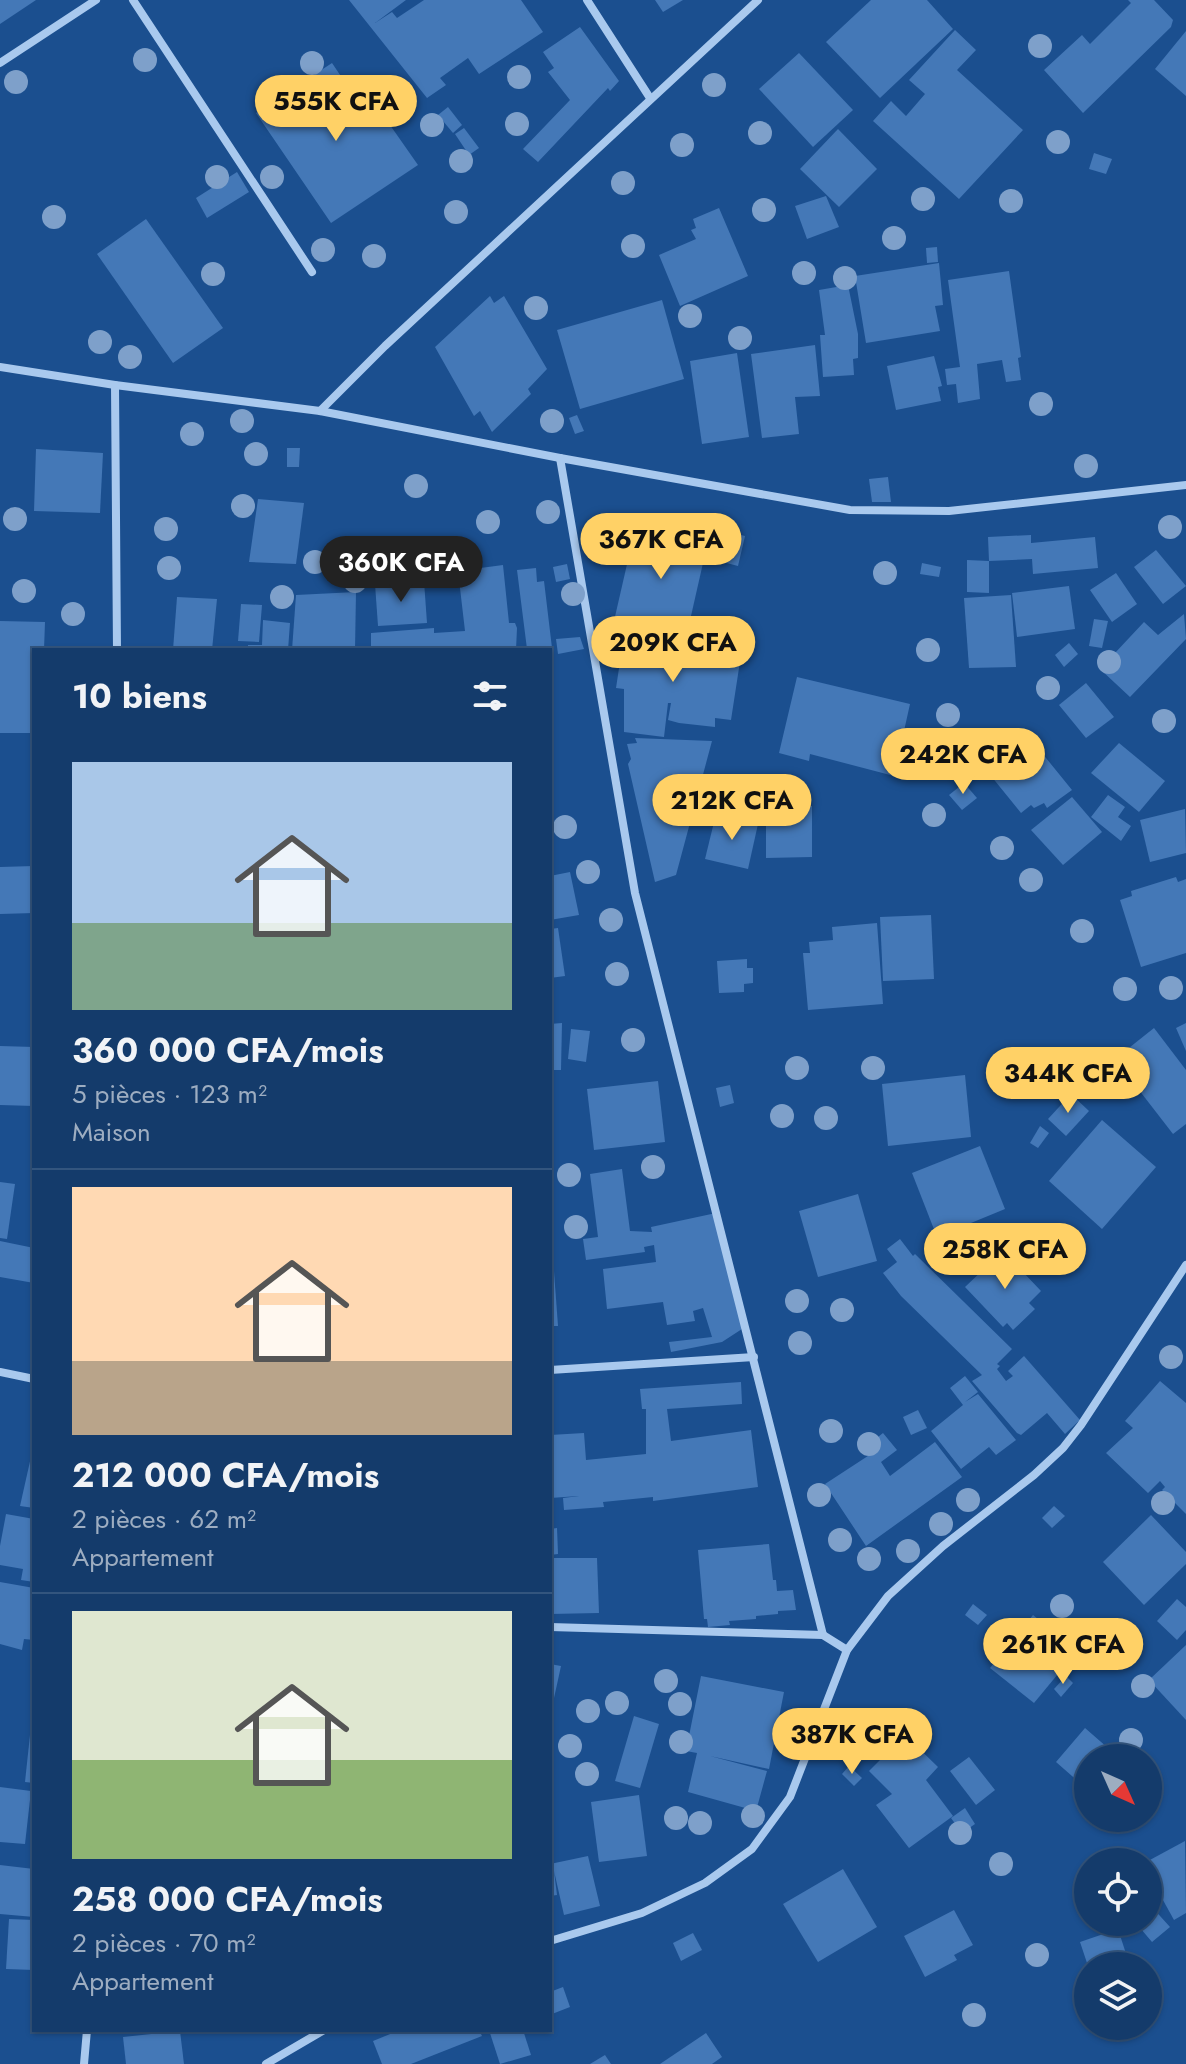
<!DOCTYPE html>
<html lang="fr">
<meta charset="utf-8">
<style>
:root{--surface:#143b6b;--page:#1d4271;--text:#f1f3f6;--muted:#9dadc1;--line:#33557e;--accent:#ffd166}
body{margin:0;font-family:Jost,sans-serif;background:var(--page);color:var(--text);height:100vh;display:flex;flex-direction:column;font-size:30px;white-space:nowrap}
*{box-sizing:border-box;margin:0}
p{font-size:26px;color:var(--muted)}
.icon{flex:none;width:44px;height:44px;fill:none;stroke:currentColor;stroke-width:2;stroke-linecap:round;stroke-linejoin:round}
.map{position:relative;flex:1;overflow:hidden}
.drawer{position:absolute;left:32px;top:648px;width:520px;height:1384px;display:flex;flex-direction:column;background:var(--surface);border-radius:0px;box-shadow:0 2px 6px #0004,0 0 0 2px var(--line)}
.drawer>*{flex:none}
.needle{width:52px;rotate:135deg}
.tools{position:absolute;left:1074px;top:1744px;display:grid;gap:16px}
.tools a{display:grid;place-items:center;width:88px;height:88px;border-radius:50%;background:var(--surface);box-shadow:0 2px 6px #0004,0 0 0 2px var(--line);font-size:40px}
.price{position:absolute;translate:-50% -68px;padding:0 18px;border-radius:28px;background:var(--accent);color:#111;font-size:26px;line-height:52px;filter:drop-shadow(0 2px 4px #0008)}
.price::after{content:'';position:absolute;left:50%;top:48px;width:24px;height:18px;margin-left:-12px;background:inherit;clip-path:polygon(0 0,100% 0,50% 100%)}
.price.active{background:#222;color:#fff}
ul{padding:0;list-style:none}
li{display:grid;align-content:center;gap:16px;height:424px;padding:0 40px}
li+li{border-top:2px solid var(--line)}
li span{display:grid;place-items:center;height:248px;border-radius:0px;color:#555}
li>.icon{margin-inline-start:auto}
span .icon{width:144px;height:144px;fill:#fffc;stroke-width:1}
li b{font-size:34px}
h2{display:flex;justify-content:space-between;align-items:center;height:96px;padding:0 40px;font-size:34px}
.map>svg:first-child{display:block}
</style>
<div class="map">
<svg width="1186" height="2064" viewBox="0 0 1186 2064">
<rect width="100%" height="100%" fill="#1b4f8f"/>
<g fill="#4478b7">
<path d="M0,0H36L0,24Z"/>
<path d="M349,0H406L375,23L392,12L397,18L424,0H521L543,32L479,74L468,58L440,78L446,85L427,98Z"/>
<path d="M655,0H683L663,12Z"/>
<path d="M871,0H927L953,29L880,98L826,42Z"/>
<path d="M1128,0H1154L1173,20L1171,27L1083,113L1044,70L1082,35L1090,44L1131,3Z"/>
<path d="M580,27L619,81L610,91L608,88L538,162L523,149L570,100L548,72L554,68L543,52Z"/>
<path d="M955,30L976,50L957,70L1023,130L959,199L873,121L891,101L906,116L925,94L909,80Z"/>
<path d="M1186,31V96L1155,69Z"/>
<path d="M799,53L853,110L813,147L759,89Z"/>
<path d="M332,63L365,112L376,105L418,165L331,223L256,113Z"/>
<path d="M448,107L462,125L453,133L438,115Z"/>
<path d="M464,128L479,148L469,155L455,134Z"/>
<path d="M838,129L877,169L839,207L800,169Z"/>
<path d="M1094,153L1112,159L1106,174L1089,169Z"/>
<path d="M237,172L249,192L207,218L196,198Z"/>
<path d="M826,196L839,227L807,239L795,206Z"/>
<path d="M719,208L748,276L680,306L659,255L696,239L691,230L696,228L693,219Z"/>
<path d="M146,219L223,328L173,363L97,254Z"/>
<path d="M937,247L938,262L927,263L926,248Z"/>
<path d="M939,263L943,305L935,306L940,331L866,343L855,276Z"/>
<path d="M1009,271L1021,357L1018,358L1021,380L1006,382L1002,360L977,364L980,399L958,403L956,384L947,385L945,369L960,367L948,280Z"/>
<path d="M848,285L858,334V358L853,359L854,375L823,377L820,335H825L819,290Z"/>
<path d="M490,296L494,303L504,296L547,369L528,389L531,394L492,432L480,411L474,416L435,347Z"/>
<path d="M662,300L684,379L580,409L557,330Z"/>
<path d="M815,345L820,396L795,397L799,434L762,438L751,354Z"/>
<path d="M737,353L749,437L702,444L690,361Z"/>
<path d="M934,356L942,386L938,387L941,401L896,410L887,366Z"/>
<path d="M577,415L584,431L575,434L569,418Z"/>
<path d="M287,448H300L299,467H287Z"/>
<path d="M36,449L103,453L100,513L34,511Z"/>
<path d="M888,477L891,502H872L869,479Z"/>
<path d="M258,499L304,503L296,564L249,562Z"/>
<path d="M636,525L708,541L686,638L614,621Z"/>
<path d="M726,531L745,536L738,566L719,561Z"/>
<path d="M1031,535V543L1095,537L1098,568L1033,574L1032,559L989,561L988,537Z"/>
<path d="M1156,550L1186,586L1163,604L1134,567Z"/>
<path d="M967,560L989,561V593L967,592Z"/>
<path d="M922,563L941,567L939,577L920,574Z"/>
<path d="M567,564L570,579L556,582L553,567Z"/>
<path d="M503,565L509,623H515L517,628L516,650L469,648L470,650H371V633L434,628V633L465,631L458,571Z"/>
<path d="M536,568L537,582L544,581L552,648L527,649L517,570Z"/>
<path d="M1116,573L1137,604L1112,622L1090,590Z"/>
<path d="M424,581L427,623L378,626L375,584Z"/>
<path d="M1069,586L1075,629L1017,637L1012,593Z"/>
<path d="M356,592L355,650H292L296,595Z"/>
<path d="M1011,595L1016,667L969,668L964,598Z"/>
<path d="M177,597L217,599L212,650H173Z"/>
<path d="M241,604L262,605L259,642L238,641Z"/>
<path d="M1184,614L1186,639L1130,697L1100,669L1144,622L1158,635Z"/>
<path d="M1094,619L1108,621L1102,648L1089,646Z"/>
<path d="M263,620L290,623L288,650H248V645H262Z"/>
<path d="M0,621L45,622L44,650H34V733H0Z"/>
<path d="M608,626L639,630L638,640L741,655L731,720L715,718V727L679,723L668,720L671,703H668L664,737L624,732V689L616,688L623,642L607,640Z"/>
<path d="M580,637L584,649L558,654L556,639Z"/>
<path d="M1069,643L1078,654L1064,667L1055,655Z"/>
<path d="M797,677L910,704L894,776L810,754L809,761L779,753Z"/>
<path d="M1086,683L1114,717L1086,738L1059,705Z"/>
<path d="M1029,737L1072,790L1047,808L1044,803L1034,808L1031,805L1021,813L987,771Z"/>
<path d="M635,738L712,741L676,875L655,882L628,764L631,759L627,744L637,743Z"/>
<path d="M1119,743L1165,781L1139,812L1091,773Z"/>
<path d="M964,783L977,798L962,810L949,795Z"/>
<path d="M1108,795L1125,807L1118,817L1131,826L1121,841L1091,817Z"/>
<path d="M1072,797L1102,832L1063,865L1031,830Z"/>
<path d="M766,805L812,806V857L766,858Z"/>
<path d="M1185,809L1186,853L1150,862L1140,820Z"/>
<path d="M716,814L758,824L748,869L705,859Z"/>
<path d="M34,866V913L0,914V867Z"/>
<path d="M570,872L579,915L550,920V876Z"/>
<path d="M1176,877L1178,882L1186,879V953L1141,967L1120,900L1132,896L1131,891Z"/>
<path d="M931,915L934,979L883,981L880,917Z"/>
<path d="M877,923L883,1004L808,1010L803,953H810L809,942L833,940L832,927Z"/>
<path d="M558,928L565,976L550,978V929Z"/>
<path d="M747,959V968H753V983L744,984V992L719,993L717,961Z"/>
<path d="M562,1023L561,1070H550V1024Z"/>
<path d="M1186,1023V1051L1176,1028Z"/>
<path d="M1154,1028L1186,1070V1124L1173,1134L1115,1059Z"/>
<path d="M571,1029L590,1031L586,1062L568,1059Z"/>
<path d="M0,1046L34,1047V1106L0,1105Z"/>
<path d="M965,1075L971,1137L888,1146L882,1084Z"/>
<path d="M658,1081L665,1142L594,1150L587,1089Z"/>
<path d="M730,1085L734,1103L720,1107L716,1088Z"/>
<path d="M1071,1094L1089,1111L1066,1136L1048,1119Z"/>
<path d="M1102,1120L1156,1167L1102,1229L1049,1181Z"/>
<path d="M1040,1126L1049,1133L1038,1148L1030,1143Z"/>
<path d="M980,1146L1005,1209L937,1237L912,1173Z"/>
<path d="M31,1156H34V1231H32Z"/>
<path d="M622,1169L630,1231L652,1232L651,1227L716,1213L742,1329L722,1342L671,1352L669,1342L712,1337L703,1308L693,1311L695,1321L667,1325L663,1302L607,1309L603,1269L656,1262L654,1245L644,1247L645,1252L586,1260L583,1239L598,1237L590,1174Z"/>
<path d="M0,1182L15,1184L7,1239L0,1238Z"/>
<path d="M858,1194L877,1261L818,1277L799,1211Z"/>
<path d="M900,1239L913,1256L915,1254L1012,1349L997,1364L1000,1366L997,1369L1006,1381L1013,1376L1008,1371L1024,1356L1080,1420L1065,1434L1047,1413L1021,1435L1017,1433L972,1381L982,1375L901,1296L883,1273L897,1262L887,1249Z"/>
<path d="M0,1241L34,1248V1283L0,1277Z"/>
<path d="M552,1244L558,1326H550V1245Z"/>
<path d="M1003,1251L1041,1291L1029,1303L1035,1309L1013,1330L1007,1323L1003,1327L965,1287Z"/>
<path d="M965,1376L978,1392L965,1402L978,1394L1016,1440L996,1455L989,1447L961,1469L931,1431L963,1405L950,1388Z"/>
<path d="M1160,1381L1186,1403V1514L1162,1490L1165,1487L1160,1481L1148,1493L1106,1453L1133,1428L1125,1421Z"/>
<path d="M741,1382L742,1404L667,1409L671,1441L751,1430L758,1487L653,1501V1497L603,1502L604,1507L564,1510L563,1498L579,1496L550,1498V1435L584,1433L586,1460L646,1454V1409H642L640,1389Z"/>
<path d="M918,1410L927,1428L911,1435L903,1417Z"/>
<path d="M883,1433L897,1450L881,1462L890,1476L935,1442L962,1477L866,1546L825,1484L874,1452L868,1445Z"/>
<path d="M33,1448H34V1508L20,1506Z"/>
<path d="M1054,1506L1065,1516L1052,1528L1042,1518Z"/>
<path d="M6,1514L34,1519V1582L21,1580L23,1569L0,1565V1546Z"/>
<path d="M1151,1515L1186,1552V1564L1144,1605L1103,1562Z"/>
<path d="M557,1528L558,1554L550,1555V1529Z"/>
<path d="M769,1544L773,1580H776L777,1591L793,1590L796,1610L778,1611V1614L756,1616V1619L729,1621L730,1625L708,1627L707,1619H704L698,1550Z"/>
<path d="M550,1558H597L599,1613L550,1614Z"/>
<path d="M0,1582L34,1588V1640L24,1639L22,1650L0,1644Z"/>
<path d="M1177,1599L1186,1607V1630L1177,1640L1157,1621Z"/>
<path d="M973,1604L987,1615L978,1625L965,1615Z"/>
<path d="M1033,1615L1077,1651L1034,1703L990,1668Z"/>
<path d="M1186,1645V1720L1149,1680Z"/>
<path d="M550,1664L561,1666L554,1698L550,1696Z"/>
<path d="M701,1676L784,1692L769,1769L710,1756L767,1771L756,1811L688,1792L697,1753L686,1751Z"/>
<path d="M1066,1676L1073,1683L1061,1697L1054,1689Z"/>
<path d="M634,1716L659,1724L640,1788L615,1781Z"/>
<path d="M1085,1728L1116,1755L1113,1758H1088V1790L1056,1762Z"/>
<path d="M30,1735L34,1736V1783L25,1782Z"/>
<path d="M905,1735L938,1767L926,1780L953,1816L909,1848L876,1805L892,1794L869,1771Z"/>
<path d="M969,1757L995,1790L976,1805L950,1771Z"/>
<path d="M849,1766L862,1778L854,1786L842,1774Z"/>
<path d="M0,1787L31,1791L25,1844L0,1842Z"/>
<path d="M639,1795L647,1856L599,1862L591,1802Z"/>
<path d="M965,1808L975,1824L962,1833L951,1818Z"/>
<path d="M1185,1841L1186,1913L1174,1920L1148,1873V1861Z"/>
<path d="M588,1856L600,1906L564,1915L554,1871L557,1895L550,1896V1864Z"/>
<path d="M0,1865L34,1869V1917L0,1914Z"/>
<path d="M843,1869L877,1927L818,1962L783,1904Z"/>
<path d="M1151,1906L1170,1927L1152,1942L1135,1922H1148V1909Z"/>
<path d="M954,1910L973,1945L954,1955L957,1960L925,1977L904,1936Z"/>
<path d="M9,1919L34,1920V1970L6,1969Z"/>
<path d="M1118,1929L1130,1966H1088L1080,1942Z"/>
<path d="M693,1933L702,1950L681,1961L673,1943Z"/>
<path d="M563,1987L570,2007L552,2014L550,1992Z"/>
<path d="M400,2030H479L482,2036L411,2064H382L373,2041Z"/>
<path d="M489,2030H523L531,2055L500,2064Z"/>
<path d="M180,2031L184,2064H126L123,2037Z"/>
<path d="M706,2033L722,2057L712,2064H660Z"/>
<path d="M605,2055L611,2064H590Z"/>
</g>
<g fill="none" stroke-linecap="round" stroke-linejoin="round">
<g stroke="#a9c9ee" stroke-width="8">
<path d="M133,0L312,272"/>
<path d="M587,0L650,98"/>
<path d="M0,63L96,0"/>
<path d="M0,367L115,385L320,411L560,458L850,510L949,511L1186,485"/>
<path d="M115,385L117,650"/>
<path d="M320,411L385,346L758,0"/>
<path d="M560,458L635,893L823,1635"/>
<path d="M550,1370L754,1357"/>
<path d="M0,1372L34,1379"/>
<path d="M550,1627L823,1635L847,1650"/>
<path d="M550,1941L642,1913L705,1883L752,1849L790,1797L847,1650L888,1596L943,1546L1034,1475L1063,1448L1081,1425L1186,1265"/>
<path d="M84,2064L87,2030"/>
<path d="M266,2064L324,2030"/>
</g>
</g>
<g fill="#7ea0ca">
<circle cx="1040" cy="46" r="12"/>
<circle cx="145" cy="60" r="12"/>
<circle cx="312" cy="63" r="12"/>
<circle cx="519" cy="77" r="12"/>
<circle cx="16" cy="82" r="12"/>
<circle cx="714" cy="85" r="12"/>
<circle cx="394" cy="91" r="12"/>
<circle cx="517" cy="124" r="12"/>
<circle cx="432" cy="125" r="12"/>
<circle cx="760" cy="133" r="12"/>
<circle cx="1058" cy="142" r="12"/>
<circle cx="682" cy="145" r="12"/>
<circle cx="461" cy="161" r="12"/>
<circle cx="217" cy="177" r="12"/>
<circle cx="272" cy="177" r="12"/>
<circle cx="623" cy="183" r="12"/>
<circle cx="923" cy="199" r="12"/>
<circle cx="1011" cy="201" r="12"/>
<circle cx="764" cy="210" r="12"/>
<circle cx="456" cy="212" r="12"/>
<circle cx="54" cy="217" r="12"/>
<circle cx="894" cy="238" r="12"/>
<circle cx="633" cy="246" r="12"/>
<circle cx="323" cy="250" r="12"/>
<circle cx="374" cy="256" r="12"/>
<circle cx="804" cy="273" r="12"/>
<circle cx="213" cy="274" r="12"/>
<circle cx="845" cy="278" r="12"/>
<circle cx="536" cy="308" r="12"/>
<circle cx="690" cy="316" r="12"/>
<circle cx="740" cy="338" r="12"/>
<circle cx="100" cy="342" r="12"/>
<circle cx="130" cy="357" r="12"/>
<circle cx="1041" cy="404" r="12"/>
<circle cx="242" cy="421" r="12"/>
<circle cx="552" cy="421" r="12"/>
<circle cx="192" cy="434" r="12"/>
<circle cx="256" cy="454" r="12"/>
<circle cx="1086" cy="466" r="12"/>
<circle cx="416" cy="486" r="12"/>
<circle cx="243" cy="506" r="12"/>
<circle cx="548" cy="512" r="12"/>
<circle cx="15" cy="519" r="12"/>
<circle cx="488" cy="522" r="12"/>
<circle cx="1170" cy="527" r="12"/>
<circle cx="166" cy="529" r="12"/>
<circle cx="315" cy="562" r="12"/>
<circle cx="169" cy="568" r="12"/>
<circle cx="885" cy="573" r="12"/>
<circle cx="355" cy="581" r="12"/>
<circle cx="24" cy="591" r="12"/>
<circle cx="573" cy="594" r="12"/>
<circle cx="282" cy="597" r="12"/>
<circle cx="73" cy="614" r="12"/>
<circle cx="928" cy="650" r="12"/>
<circle cx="1109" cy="662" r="12"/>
<circle cx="1048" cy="688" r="12"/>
<circle cx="948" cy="715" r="12"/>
<circle cx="1164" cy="721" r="12"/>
<circle cx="934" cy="815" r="12"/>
<circle cx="565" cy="827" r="12"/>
<circle cx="1002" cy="848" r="12"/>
<circle cx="588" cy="872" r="12"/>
<circle cx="1031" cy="880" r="12"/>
<circle cx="611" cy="920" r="12"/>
<circle cx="1082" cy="931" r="12"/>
<circle cx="617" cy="974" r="12"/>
<circle cx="1171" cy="988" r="12"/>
<circle cx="1125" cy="989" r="12"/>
<circle cx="633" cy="1040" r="12"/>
<circle cx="797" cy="1068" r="12"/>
<circle cx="873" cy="1068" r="12"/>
<circle cx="782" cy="1116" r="12"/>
<circle cx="826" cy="1118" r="12"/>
<circle cx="653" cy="1167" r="12"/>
<circle cx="569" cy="1175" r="12"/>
<circle cx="576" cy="1227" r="12"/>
<circle cx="1057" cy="1244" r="12"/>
<circle cx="797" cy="1301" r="12"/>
<circle cx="842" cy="1310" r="12"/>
<circle cx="800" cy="1343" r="12"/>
<circle cx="1171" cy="1357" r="12"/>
<circle cx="831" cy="1431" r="12"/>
<circle cx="869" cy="1444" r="12"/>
<circle cx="819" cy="1495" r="12"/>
<circle cx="968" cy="1500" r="12"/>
<circle cx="1163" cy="1503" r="12"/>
<circle cx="941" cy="1524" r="12"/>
<circle cx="840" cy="1540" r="12"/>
<circle cx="908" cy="1551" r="12"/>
<circle cx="869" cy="1559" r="12"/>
<circle cx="1062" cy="1606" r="12"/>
<circle cx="666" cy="1681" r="12"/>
<circle cx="1143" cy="1686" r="12"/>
<circle cx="617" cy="1703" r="12"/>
<circle cx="680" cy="1704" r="12"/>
<circle cx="588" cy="1711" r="12"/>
<circle cx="1131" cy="1740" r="12"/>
<circle cx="681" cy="1742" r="12"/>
<circle cx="570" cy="1746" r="12"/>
<circle cx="587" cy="1774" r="12"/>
<circle cx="753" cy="1816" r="12"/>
<circle cx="676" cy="1818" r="12"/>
<circle cx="700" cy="1823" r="12"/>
<circle cx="960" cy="1833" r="12"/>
<circle cx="1001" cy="1864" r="12"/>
<circle cx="1037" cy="1955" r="12"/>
<circle cx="974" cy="2015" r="12"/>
</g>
</svg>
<div class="tools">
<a><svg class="needle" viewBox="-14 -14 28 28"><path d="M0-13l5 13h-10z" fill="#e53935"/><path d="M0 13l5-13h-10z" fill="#9dadc1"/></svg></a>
<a><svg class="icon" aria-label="locate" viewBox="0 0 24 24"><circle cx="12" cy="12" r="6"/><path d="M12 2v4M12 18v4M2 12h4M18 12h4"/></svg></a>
<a><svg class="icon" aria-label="layers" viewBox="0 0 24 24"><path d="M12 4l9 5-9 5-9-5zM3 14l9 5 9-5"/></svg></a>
</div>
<b class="price" style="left:336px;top:143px">555K CFA</b>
<b class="price" style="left:661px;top:581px">367K CFA</b>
<b class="price active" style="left:401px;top:604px">360K CFA</b>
<b class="price" style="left:673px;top:684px">209K CFA</b>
<b class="price" style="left:963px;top:796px">242K CFA</b>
<b class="price" style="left:732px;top:842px">212K CFA</b>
<b class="price" style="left:1068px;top:1115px">344K CFA</b>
<b class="price" style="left:1005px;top:1291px">258K CFA</b>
<b class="price" style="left:1063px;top:1686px">261K CFA</b>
<b class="price" style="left:852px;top:1776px">387K CFA</b>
<section class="drawer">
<h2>10 biens<svg class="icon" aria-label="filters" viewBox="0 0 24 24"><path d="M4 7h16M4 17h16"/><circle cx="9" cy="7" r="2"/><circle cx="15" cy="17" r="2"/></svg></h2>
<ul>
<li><span style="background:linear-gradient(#a9c7e8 65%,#7fa58c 0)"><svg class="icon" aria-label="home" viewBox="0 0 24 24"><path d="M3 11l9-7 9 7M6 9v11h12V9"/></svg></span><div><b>360 000 CFA/mois</b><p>5 pièces · 123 m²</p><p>Maison</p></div></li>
<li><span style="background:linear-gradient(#ffd9b3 70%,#b9a48a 0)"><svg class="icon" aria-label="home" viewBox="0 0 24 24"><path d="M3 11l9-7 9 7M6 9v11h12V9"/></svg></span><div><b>212 000 CFA/mois</b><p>2 pièces · 62 m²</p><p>Appartement</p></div></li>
<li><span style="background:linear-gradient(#dfe7d0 60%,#8fb573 0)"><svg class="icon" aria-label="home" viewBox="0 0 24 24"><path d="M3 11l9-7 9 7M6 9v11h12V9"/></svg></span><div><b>258 000 CFA/mois</b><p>2 pièces · 70 m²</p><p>Appartement</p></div></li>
</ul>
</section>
</div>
